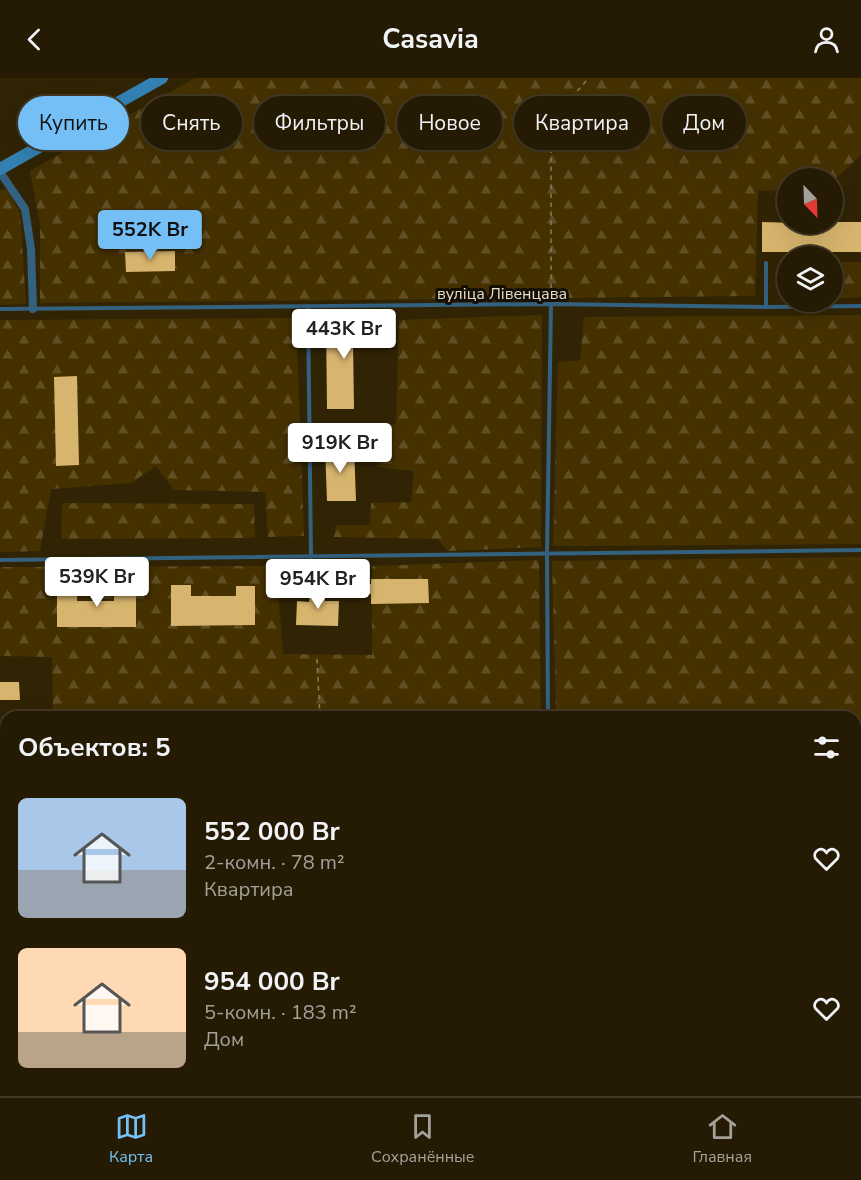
<!DOCTYPE html>
<html lang="ru">
<meta charset="utf-8">
<style>
:root{--surface:#251b04;--page:#2d240e;--text:#f1f3f6;--muted:#a3a19a;--line:#423926;--accent:#74c0f6}
body{margin:0;font-family:"Nunito Sans",sans-serif;background:var(--page);color:var(--text);height:100vh;display:flex;flex-direction:column;font-size:22px;white-space:nowrap}
*{box-sizing:border-box;margin:0}
p{font-size:20px;color:var(--muted)}
.icon{flex:none;width:33px;height:33px;fill:none;stroke:currentColor;stroke-width:2;stroke-linecap:round;stroke-linejoin:round}
.map{position:relative;flex:1;overflow:hidden}
.sheet{position:absolute;left:0px;top:633px;width:861px;height:386px;display:flex;flex-direction:column;background:var(--surface);border-radius:18px 18px 0 0;box-shadow:0 6px 24px #0002,0 0 0 2px var(--line)}
.sheet>*{flex:none}
.top-card{position:absolute;left:18px;top:18px;width:825px;height:54px;display:flex;gap:12px}
.needle{width:39px;rotate:157deg}
.buttons{position:absolute;left:777px;top:90px;display:grid;gap:12px}
.buttons a{display:grid;place-items:center;width:66px;height:66px;border-radius:50%;background:var(--surface);box-shadow:0 6px 24px #0002,0 0 0 2px var(--line);font-size:30px}
.price{position:absolute;translate:-50% -51px;padding:0 14px;border-radius:6px;background:#fff;color:#222;font-size:20px;line-height:39px;filter:drop-shadow(0 2px 3px #0008)}
.price::after{content:'';position:absolute;left:50%;top:36px;width:18px;height:14px;margin-left:-9px;background:inherit;clip-path:polygon(0 0,100% 0,50% 100%)}
.price.selected{background:var(--accent);color:#111}
ul{padding:0;list-style:none}
li{display:flex;align-items:center;gap:18px;height:150px;padding:0 18px}
li span{display:grid;place-items:center;flex:none;width:168px;height:120px;border-radius:9px;color:#555}
li>.icon{margin-inline-start:auto}
span .icon{width:72px;height:72px;fill:#fffc;stroke-width:1}
li b{font-size:26px}
h2{display:flex;justify-content:space-between;align-items:center;height:72px;padding:0 18px;font-size:26px}
.chip{padding:0 21px;border-radius:27px;background:var(--surface);box-shadow:0 6px 24px #0002,0 0 0 2px var(--line);font-size:21px;line-height:54px}
.chip.selected{background:var(--accent);color:#111}
header{display:flex;justify-content:space-between;align-items:center;height:78px;padding:0 18px;background:var(--surface);font-size:27px;font-weight:700}
.tab-bar{display:flex;justify-content:space-around;align-items:center;height:84px;border-top:2px solid var(--line);background:var(--surface);font-size:16px;color:var(--muted)}
.tab-bar a{display:grid;justify-items:center;gap:3px}
.tab-bar .selected{color:var(--accent)}
.map>svg:first-child{display:block}
</style>
<header><svg class="icon" aria-label="back" viewBox="0 0 24 24"><path d="M15 5l-7 7 7 7"/></svg>Casavia<svg class="icon" aria-label="person" viewBox="0 0 24 24"><circle cx="12" cy="8" r="4"/><path d="M4 21q1-7 8-7t8 7"/></svg></header>
<div class="map">
<svg width="861" height="1018" viewBox="0 0 861 1018">
<defs>
<pattern id="industrial-grid" width="8" height="8" patternUnits="userSpaceOnUse" patternTransform="scale(1.5)"><rect width="8" height="8" fill="#3d2c04"/><path d="M0 4h8M4 0v8" fill="none" stroke="#594a27"/></pattern>
<pattern id="forest-firs" width="22" height="20" patternUnits="userSpaceOnUse" patternTransform="scale(1.5)"><rect width="22" height="20" fill="#453100"/><path d="M5 1l3.5 6h-7zM16 11l3.5 6h-7z" fill="#604e24"/></pattern>
</defs>
<rect width="100%" height="100%" fill="#312405"/>
<path fill="url(#industrial-grid)" d="M0,771H6V1012H342V1018H3V1003L0,1002Z"/>
<g fill="url(#forest-firs)">
<path d="M195,0H861V77L833,103L832,100H788L787,112L758,113L755,218L40,225V146L30,93Z"/>
<path d="M6,111L20,134L26,226L0,227V112Z"/>
<path d="M833,184H861V219L833,221Z"/>
<path d="M542,237L541,469L448,473L438,461L334,459L336,447H370L371,425L411,424L414,393L377,389L373,348L396,346L399,242Z"/>
<path d="M861,237V466L553,468L558,284L580,282L584,239Z"/>
<path d="M296,240L304,458L268,459L265,414L174,412L156,388L131,405L51,411L40,473L0,474V242Z"/>
<path d="M62,425L254,426L255,460L61,461Z"/>
<path d="M861,479V734H855V639H556L552,483Z"/>
<path d="M539,482L541,639H53L52,579L0,578V489L276,488L283,576L372,577V488Z"/>
<rect x="0" y="649" width="6" height="90"/>
</g>
<g fill="#d8b56e">
<path d="M762,144L832,146V144H861V174H762Z"/>
<path d="M175,173V193L126,194L125,174Z"/>
<path d="M374,242V263H353L354,331H327L326,243Z"/>
<path d="M77,298L79,387L56,388L54,299Z"/>
<path d="M325,368H354L356,423H327Z"/>
<path d="M371,501H428L429,525L371,526V516L350,515L351,506H371Z"/>
<path d="M114,505H136V549H57V507H77V523H114Z"/>
<path d="M171,507H191V518H236V508H255V547L171,548Z"/>
<path d="M310,509H325V523H339L338,548L296,547L297,523L309,524Z"/>
<path d="M0,604H19L20,622H0Z"/>
</g>
<g fill="none" stroke-linecap="round" stroke-linejoin="round">
<g stroke="#887d65" stroke-width="1.5" stroke-dasharray="4.5 4.5" stroke-linecap="butt">
<path d="M551,219V42L589,0"/>
<path d="M317,581L320,639"/>
</g>
<g stroke="#336180" stroke-width="4">
<path d="M766,185V229"/>
<path d="M308,229L311,479"/>
<path d="M0,231L551,226L766,229L861,228"/>
<path d="M0,482L861,472"/>
<path d="M548,639L547,476L551,226"/>
<path d="M47,1012V1018"/>
<path d="M233,1012V1018"/>
<path d="M367,1012V1018"/>
<path d="M620,1012V1018"/>
<path d="M639,1018L640,1012"/>
</g>
<g stroke="#336180" stroke-width="8">
<path d="M0,94L25,131L31,171L33,231"/>
<path d="M855,743H861"/>
<path d="M0,753H6"/>
</g>
<path stroke="#3381b3" stroke-width="12" d="M0,91L162,0"/>
</g>
<g text-anchor="middle" stroke-width="6" stroke-linejoin="round" paint-order="stroke">
<g font-size="16" fill="#e5dccb" stroke="#140e03">
<text x="502" y="221">вуліца Лівенцава</text>
</g>
</g>
</svg>
<div class="buttons">
<a><svg class="needle" viewBox="-14 -14 28 28"><path d="M0-13l5 13h-10z" fill="#e53935"/><path d="M0 13l5-13h-10z" fill="#a3a19a"/></svg></a>
<a><svg class="icon" aria-label="layers" viewBox="0 0 24 24"><path d="M12 4l9 5-9 5-9-5zM3 14l9 5 9-5"/></svg></a>
</div>
<b class="price selected" style="left:150px;top:183px">552K Br</b>
<b class="price" style="left:344px;top:282px">443K Br</b>
<b class="price" style="left:340px;top:396px">919K Br</b>
<b class="price" style="left:97px;top:530px">539K Br</b>
<b class="price" style="left:318px;top:532px">954K Br</b>
<div class="top-card">
<a class="chip selected">Купить</a>
<a class="chip">Снять</a>
<a class="chip">Фильтры</a>
<a class="chip">Новое</a>
<a class="chip">Квартира</a>
<a class="chip">Дом</a>
</div>
<section class="sheet">
<h2>Объектов: 5<svg class="icon" aria-label="filters" viewBox="0 0 24 24"><path d="M4 7h16M4 17h16"/><circle cx="9" cy="7" r="2"/><circle cx="15" cy="17" r="2"/></svg></h2>
<ul>
<li><span style="background:linear-gradient(#a9c7e8 60%,#9aa5b1 0)"><svg class="icon" aria-label="home" viewBox="0 0 24 24"><path d="M3 11l9-7 9 7M6 9v11h12V9"/></svg></span><div><b>552 000 Br</b><p>2-комн. · 78 m²</p><p>Квартира</p></div><svg class="icon" aria-label="heart" viewBox="0 0 24 24"><path d="M12 20l-8-8c-3-5 5-10 8-4 3-6 11-1 8 4z"/></svg></li>
<li><span style="background:linear-gradient(#ffd9b3 70%,#b9a48a 0)"><svg class="icon" aria-label="home" viewBox="0 0 24 24"><path d="M3 11l9-7 9 7M6 9v11h12V9"/></svg></span><div><b>954 000 Br</b><p>5-комн. · 183 m²</p><p>Дом</p></div><svg class="icon" aria-label="heart" viewBox="0 0 24 24"><path d="M12 20l-8-8c-3-5 5-10 8-4 3-6 11-1 8 4z"/></svg></li>
</ul>
</section>
</div>
<nav class="tab-bar">
<a class="selected"><svg class="icon" aria-label="map" viewBox="0 0 24 24"><path d="M3 6l6-2 6 2 6-2v14l-6 2-6-2-6 2zM9 4v14M15 6v14"/></svg>Карта</a>
<a><svg class="icon" aria-label="saved" viewBox="0 0 24 24"><path d="M7 4h10v16l-5-4-5 4z"/></svg>Сохранённые</a>
<a><svg class="icon" aria-label="home" viewBox="0 0 24 24"><path d="M3 11l9-7 9 7M6 9v11h12V9"/></svg>Главная</a>
</nav>
